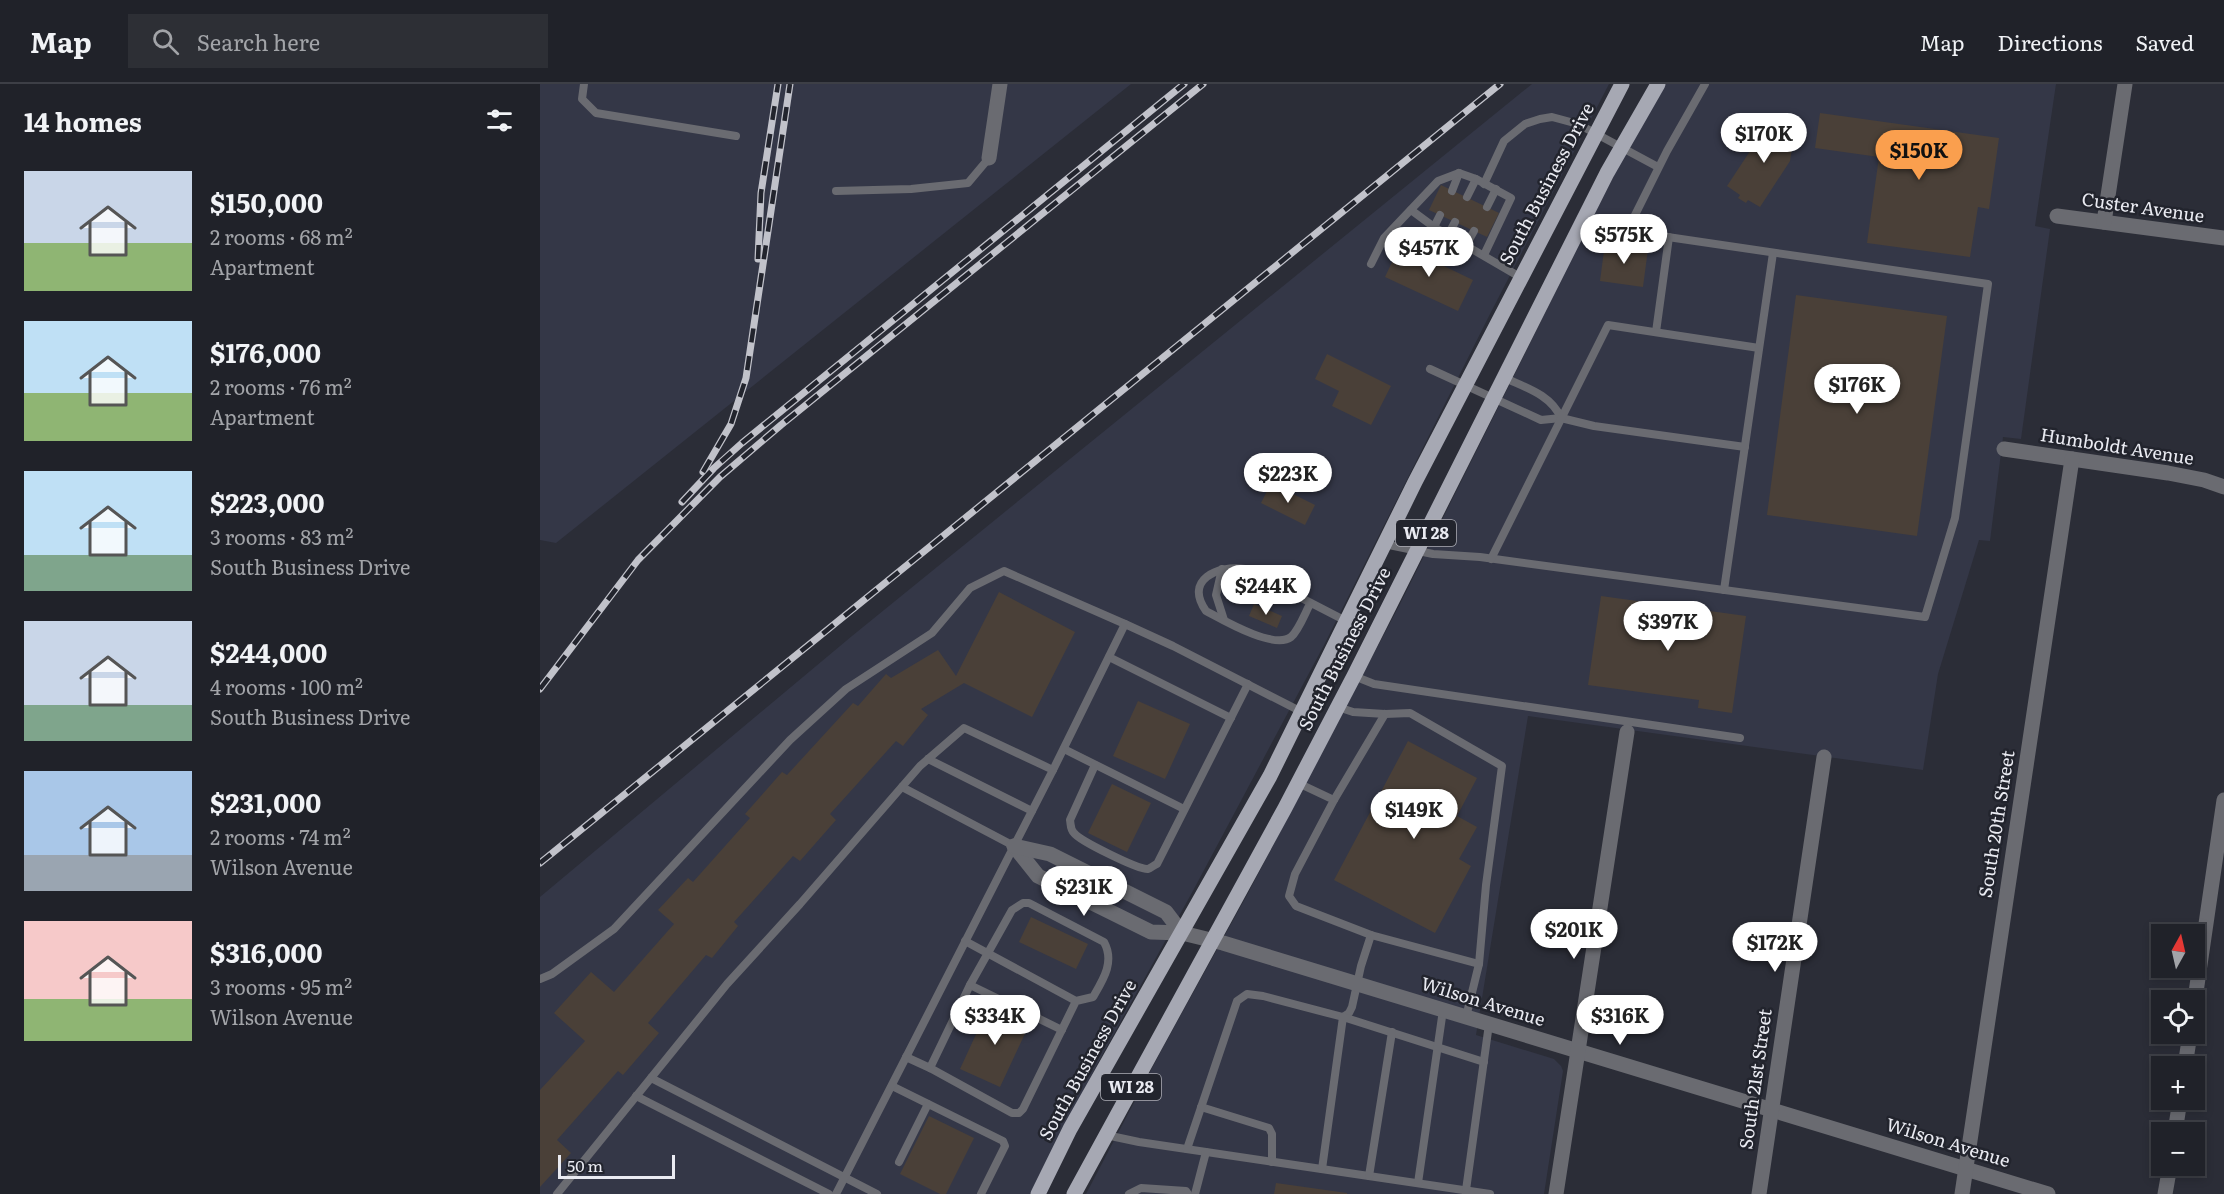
<!DOCTYPE html>
<meta charset="utf-8">
<style>
:root{--surface:#202229;--page:#2d2f35;--text:#f1f3f6;--muted:#a2a4a8;--line:#3d3f46;--accent:#fa9f4e}
body{margin:0;font-family:Literata,serif;background:var(--page);color:var(--text);height:100vh;display:flex;flex-direction:column;font-size:22px;white-space:nowrap}
*{box-sizing:border-box;margin:0}
p{font-size:20px;color:var(--muted)}
.icon{flex:none;width:33px;height:33px;fill:none;stroke:currentColor;stroke-width:2;stroke-linecap:round;stroke-linejoin:round}
.map{position:relative;flex:1;overflow:hidden}
.side{display:flex;flex-direction:column;background:var(--surface);width:540px}
.side>*{flex:none}
.needle{width:39px;rotate:8deg}
.fabs{position:absolute;left:1611px;top:840px;display:grid;gap:12px}
.fabs a{display:grid;place-items:center;width:54px;height:54px;border-radius:0px;background:var(--surface);box-shadow:0 3px 9px #0003,0 0 0 2px var(--line);font-size:30px}
.scale{position:absolute;left:18px;bottom:15px;width:117px;box-sizing:border-box;padding-left:6px;border:3px solid #eaebf2;border-top:0;font-size:16px;line-height:21px;white-space:nowrap;color:#eaebf2;-webkit-text-stroke:4px #22242d;paint-order:stroke}
.price{position:absolute;translate:-50% -51px;padding:0 14px;border-radius:21px;background:#fff;color:#222;font-size:20px;line-height:39px;filter:drop-shadow(0 2px 3px #0008)}
.price::after{content:'';position:absolute;left:50%;top:36px;width:18px;height:14px;margin-left:-9px;background:inherit;clip-path:polygon(0 0,100% 0,50% 100%)}
.price.on{background:var(--accent);color:#111}
ul{padding:0;list-style:none}
li{display:flex;align-items:center;gap:18px;height:150px;padding:0 24px}
li span{display:grid;place-items:center;flex:none;width:168px;height:120px;border-radius:0px;color:#555}
li>.icon{margin-inline-start:auto}
span .icon{width:72px;height:72px;fill:#fffc;stroke-width:1}
li b{font-size:26px}
h2{display:flex;justify-content:space-between;align-items:center;height:72px;padding:0 24px;font-size:26px}
header{display:flex;align-items:center;gap:36px;box-sizing:border-box;height:84px;padding:0 30px;background:var(--surface);border-bottom:2px solid var(--line)}
header strong{font-size:28px}
nav{display:flex;gap:33px;margin-inline-start:auto;font-size:21px}
.search{width:420px;height:54px;background:var(--page);display:flex;align-items:center;gap:15px;box-sizing:border-box;padding:0 21px;border-radius:0px;color:var(--muted);font-size:22px}
main{display:flex;flex:1;min-height:0}
.map>svg:first-child{display:block}
</style>
<header>
<strong>Map</strong>
<div class="search"><svg class="icon" aria-label="search" viewBox="0 0 24 24"><circle cx="10" cy="10" r="6"/><path d="M15 15l6 6"/></svg>Search here</div>
<nav><a>Map</a><a>Directions</a><a>Saved</a></nav>
</header>
<main>
<section class="side">
<h2>14 homes<svg class="icon" aria-label="filters" viewBox="0 0 24 24"><path d="M4 7h16M4 17h16"/><circle cx="9" cy="7" r="2"/><circle cx="15" cy="17" r="2"/></svg></h2>
<ul>
<li><span style="background:linear-gradient(#c9d6e8 60%,#8fb573 0)"><svg class="icon" aria-label="home" viewBox="0 0 24 24"><path d="M3 11l9-7 9 7M6 9v11h12V9"/></svg></span><div><b>$150,000</b><p>2 rooms · 68 m²</p><p>Apartment</p></div></li>
<li><span style="background:linear-gradient(#bfe0f5 60%,#8fb573 0)"><svg class="icon" aria-label="home" viewBox="0 0 24 24"><path d="M3 11l9-7 9 7M6 9v11h12V9"/></svg></span><div><b>$176,000</b><p>2 rooms · 76 m²</p><p>Apartment</p></div></li>
<li><span style="background:linear-gradient(#bfe0f5 70%,#7fa58c 0)"><svg class="icon" aria-label="home" viewBox="0 0 24 24"><path d="M3 11l9-7 9 7M6 9v11h12V9"/></svg></span><div><b>$223,000</b><p>3 rooms · 83 m²</p><p>South Business Drive</p></div></li>
<li><span style="background:linear-gradient(#c9d6e8 70%,#7fa58c 0)"><svg class="icon" aria-label="home" viewBox="0 0 24 24"><path d="M3 11l9-7 9 7M6 9v11h12V9"/></svg></span><div><b>$244,000</b><p>4 rooms · 100 m²</p><p>South Business Drive</p></div></li>
<li><span style="background:linear-gradient(#a9c7e8 70%,#9aa5b1 0)"><svg class="icon" aria-label="home" viewBox="0 0 24 24"><path d="M3 11l9-7 9 7M6 9v11h12V9"/></svg></span><div><b>$231,000</b><p>2 rooms · 74 m²</p><p>Wilson Avenue</p></div></li>
<li><span style="background:linear-gradient(#f6c9c9 65%,#8fb573 0)"><svg class="icon" aria-label="home" viewBox="0 0 24 24"><path d="M3 11l9-7 9 7M6 9v11h12V9"/></svg></span><div><b>$316,000</b><p>3 rooms · 95 m²</p><p>Wilson Avenue</p></div></li>
</ul>
</section>
<div class="map">
<svg width="1684" height="1110" viewBox="0 0 1684 1110">
<rect width="100%" height="100%" fill="#2b2d37"/>
<g fill="#343747">
<path d="M0,0H591L16,459L0,456Z"/>
<path d="M992,0H1069L951,228L784,561L655,803L559,977L490,1110H0V813L312,552Z"/>
<path d="M1126,0H1516L1495,142L1510,145L1481,355L1463,353L1450,457L1439,456L1398,590L1383,686L988,632L936,951L1014,975L1021,982L1023,987L1004,1110H546L621,967L707,811L860,520L1079,81Z"/>
</g>
<g fill="#4a4038">
<path d="M1280,29L1459,54L1449,125L1438,123L1430,173L1327,159L1339,73L1275,64Z"/>
<path d="M1233,39L1242,40V43L1255,45L1250,77L1220,123L1208,116L1206,119L1198,114L1200,111L1187,102L1218,55L1220,41L1233,42Z"/>
<path d="M901,101L959,129L947,153L889,126Z"/>
<path d="M1065,159L1108,165L1103,203L1060,197Z"/>
<path d="M860,161L933,196L918,227L845,193Z"/>
<path d="M1256,211L1407,232L1377,452L1227,431Z"/>
<path d="M787,270L851,302L831,341L792,322L799,307L775,295Z"/>
<path d="M731,399L775,421L765,441L721,419Z"/>
<path d="M459,508L535,548L492,633L424,599L381,625L388,631L363,662L356,657L290,730L296,736L260,777L253,772L194,838L198,842L172,874L166,871L108,939L119,949L83,991L78,987L17,1056L31,1069L0,1103V1006L45,957L14,929L51,888L74,908L134,840L118,826L148,794L153,798L210,734L205,730L242,688L247,691L313,619L318,622L346,590L351,594L398,566L416,592Z"/>
<path d="M1061,512L1206,532L1192,629L1158,624L1159,616L1048,601Z"/>
<path d="M714,520L742,532L737,544L709,532Z"/>
<path d="M598,617L650,640L625,695L573,672Z"/>
<path d="M868,657L937,694L917,732L937,743L919,775L931,782L895,849L794,796Z"/>
<path d="M572,700L611,719L587,768L548,749Z"/>
<path d="M491,833L548,860L536,885L479,858Z"/>
<path d="M450,920L490,939L460,1003L420,985Z"/>
<path d="M389,1032L434,1054L406,1110H400L360,1090Z"/>
<path d="M736,1099L807,1109V1110H734Z"/>
</g>
<g fill="none" stroke-linecap="round" stroke-linejoin="round">
<g stroke="#6a6b71" stroke-width="8">
<path d="M44,0L42,15L56,29L196,52"/>
<path d="M944,100L964,57L985,40L1000,35L1012,33L1038,40L1118,83"/>
<path d="M296,107L371,105L428,99L449,74"/>
<path d="M912,107L919,89"/>
<path d="M927,113L936,95"/>
<path d="M947,123L956,105"/>
<path d="M871,126L894,143"/>
<path d="M900,131L894,143L980,193"/>
<path d="M1087,147L1127,67L1165,0"/>
<path d="M908,151L915,138"/>
<path d="M926,161L934,147"/>
<path d="M831,180L844,154L898,97L919,89L936,95L971,114L944,171"/>
<path d="M1116,248L1129,153"/>
<path d="M890,285L1001,336L1021,334L1054,342L1205,363"/>
<path d="M965,294C987,304 1011,311 1021,334"/>
<path d="M844,460L893,470L940,473L1385,533L1415,434L1448,200L1087,147L1063,143L1044,135"/>
<path d="M951,475L1068,241L1219,264"/>
<path d="M682,485L676,511L684,536"/>
<path d="M1184,506L1233,169"/>
<path d="M770,520C765,529 759,546 751,553C734,566 683,536 666,527C644,496 677,481 705,485L806,537"/>
<path d="M569,573L691,634"/>
<path d="M814,592L834,600L1200,654"/>
<path d="M798,623L813,628L845,630L870,629L962,682L946,801L939,880L926,933"/>
<path d="M524,665L644,725"/>
<path d="M388,675L492,727"/>
<path d="M555,681L530,736C531,741 530,745 534,749C540,757 599,786 608,785C611,784 614,781 617,780L708,600"/>
<path d="M758,699L794,716L755,790L749,812L756,822L831,851"/>
<path d="M362,703L474,762"/>
<path d="M794,716L845,630"/>
<path d="M425,857L536,917L553,913C563,896 575,878 564,858L489,819H483L472,826L430,901L390,984L472,1029H479L483,1025L536,917"/>
<path d="M0,895L12,890L74,845L250,656L306,605L392,549L430,504L464,487L585,540"/>
<path d="M430,901L522,946"/>
<path d="M366,973L390,984"/>
<path d="M111,994L337,1110"/>
<path d="M352,1002L463,1057L465,1062L441,1110"/>
<path d="M96,1012L289,1110"/>
<path d="M661,1023L729,1044L732,1050V1078"/>
<path d="M566,1051L599,1058L950,1110"/>
<path d="M647,1065L697,917L707,910L723,912L803,933L809,929L812,923L821,882L831,851L939,880"/>
<path d="M359,1078L388,1020"/>
<path d="M782,1085L803,933L944,978"/>
<path d="M829,1092L852,948"/>
<path d="M878,1099L903,926"/>
<path d="M926,1106L949,940"/>
<path d="M17,1110L187,900L260,820L380,682L424,644L513,686"/>
<path d="M296,1110L513,686L585,540L633,562L762,628"/>
<path d="M589,1110L601,1104L646,1107L648,1110"/>
<path d="M655,1110L666,1068"/>
</g>
<g stroke="#6a6b71" stroke-width="15">
<path d="M449,74L460,0"/>
<path d="M1517,132L1684,154"/>
<path d="M1564,138L1585,0"/>
<path d="M1464,365L1628,389L1664,396L1684,403"/>
<path d="M474,762L498,792L611,848L642,849L683,859L1508,1110"/>
<path d="M474,762L510,770L626,828L642,849"/>
<path d="M1654,922L1684,716"/>
<path d="M1645,982L1650,950"/>
<path d="M1635,1048L1640,1016"/>
<path d="M1016,1110L1087,648"/>
<path d="M1219,1110L1284,673"/>
<path d="M1422,1110L1532,375"/>
<path d="M1625,1110L1630,1082"/>
</g>
<g stroke="#a6a8b3" stroke-width="15">
<path d="M498,1110L530,1045L730,692L875,398L1082,0"/>
<path d="M534,1110L745,724L814,592L1067,89L1118,0"/>
</g>
<defs>
<g id="rail">
<path d="M218,175L221,109L238,0"/>
<path d="M163,388L191,340L206,294L250,0"/>
<path d="M142,418L174,384L202,359L644,0"/>
<path d="M0,605L98,476L180,393L241,341L663,0"/>
<path d="M0,779L960,0"/>
</g>
</defs>
<use href="#rail" stroke="#c1c2ca" stroke-width="7"/>
<use href="#rail" stroke="#22242d" stroke-width="4.5" stroke-dasharray="14" stroke-linecap="butt"/>
</g>
<g text-anchor="middle" stroke-width="5" stroke-linejoin="round" paint-order="stroke">
<g fill="#22242d" stroke="#aeafb7" stroke-width="1.5">
<rect x="856" y="436" width="60" height="26" rx="4.5"/>
<rect x="561" y="990" width="60" height="26" rx="4.5"/>
</g>
<g font-size="16" font-weight="bold" fill="#eaebf2">
<text x="886" y="455">WI 28</text>
<text x="591" y="1009">WI 28</text>
</g>
<g font-size="18" fill="#eaebf2" stroke="#22242d">
<text transform="translate(1007 100) rotate(-62)" y="6">South Business Drive</text>
<text transform="translate(1603 124) rotate(8)" y="6">Custer Avenue</text>
<text transform="translate(1577 363) rotate(9)" y="6">Humboldt Avenue</text>
<text transform="translate(805 565) rotate(-63)" y="6">South Business Drive</text>
<text transform="translate(1457 740) rotate(-81)" y="6">South 20th Street</text>
<text transform="translate(943 918) rotate(17)" y="6">Wilson Avenue</text>
<text transform="translate(548 976) rotate(-61)" y="6">South Business Drive</text>
<text transform="translate(1216 995) rotate(-82)" y="6">South 21st Street</text>
<text transform="translate(1408 1059) rotate(17)" y="6">Wilson Avenue</text>
</g>
</g>
</svg>
<div class="fabs">
<a><svg class="needle" viewBox="-14 -14 28 28"><path d="M0-13l5 13h-10z" fill="#e53935"/><path d="M0 13l5-13h-10z" fill="#a2a4a8"/></svg></a>
<a><svg class="icon" aria-label="locate" viewBox="0 0 24 24"><circle cx="12" cy="12" r="6"/><path d="M12 2v4M12 18v4M2 12h4M18 12h4"/></svg></a>
<a>+</a>
<a>−</a>
</div>
<div class="scale">50 m</div>
<b class="price" style="left:1224px;top:80px">$170K</b>
<b class="price on" style="left:1379px;top:97px">$150K</b>
<b class="price" style="left:1084px;top:181px">$575K</b>
<b class="price" style="left:889px;top:194px">$457K</b>
<b class="price" style="left:1317px;top:331px">$176K</b>
<b class="price" style="left:748px;top:420px">$223K</b>
<b class="price" style="left:726px;top:532px">$244K</b>
<b class="price" style="left:1128px;top:568px">$397K</b>
<b class="price" style="left:874px;top:756px">$149K</b>
<b class="price" style="left:544px;top:833px">$231K</b>
<b class="price" style="left:1034px;top:876px">$201K</b>
<b class="price" style="left:1235px;top:889px">$172K</b>
<b class="price" style="left:455px;top:962px">$334K</b>
<b class="price" style="left:1080px;top:962px">$316K</b>
</div>
</main>
